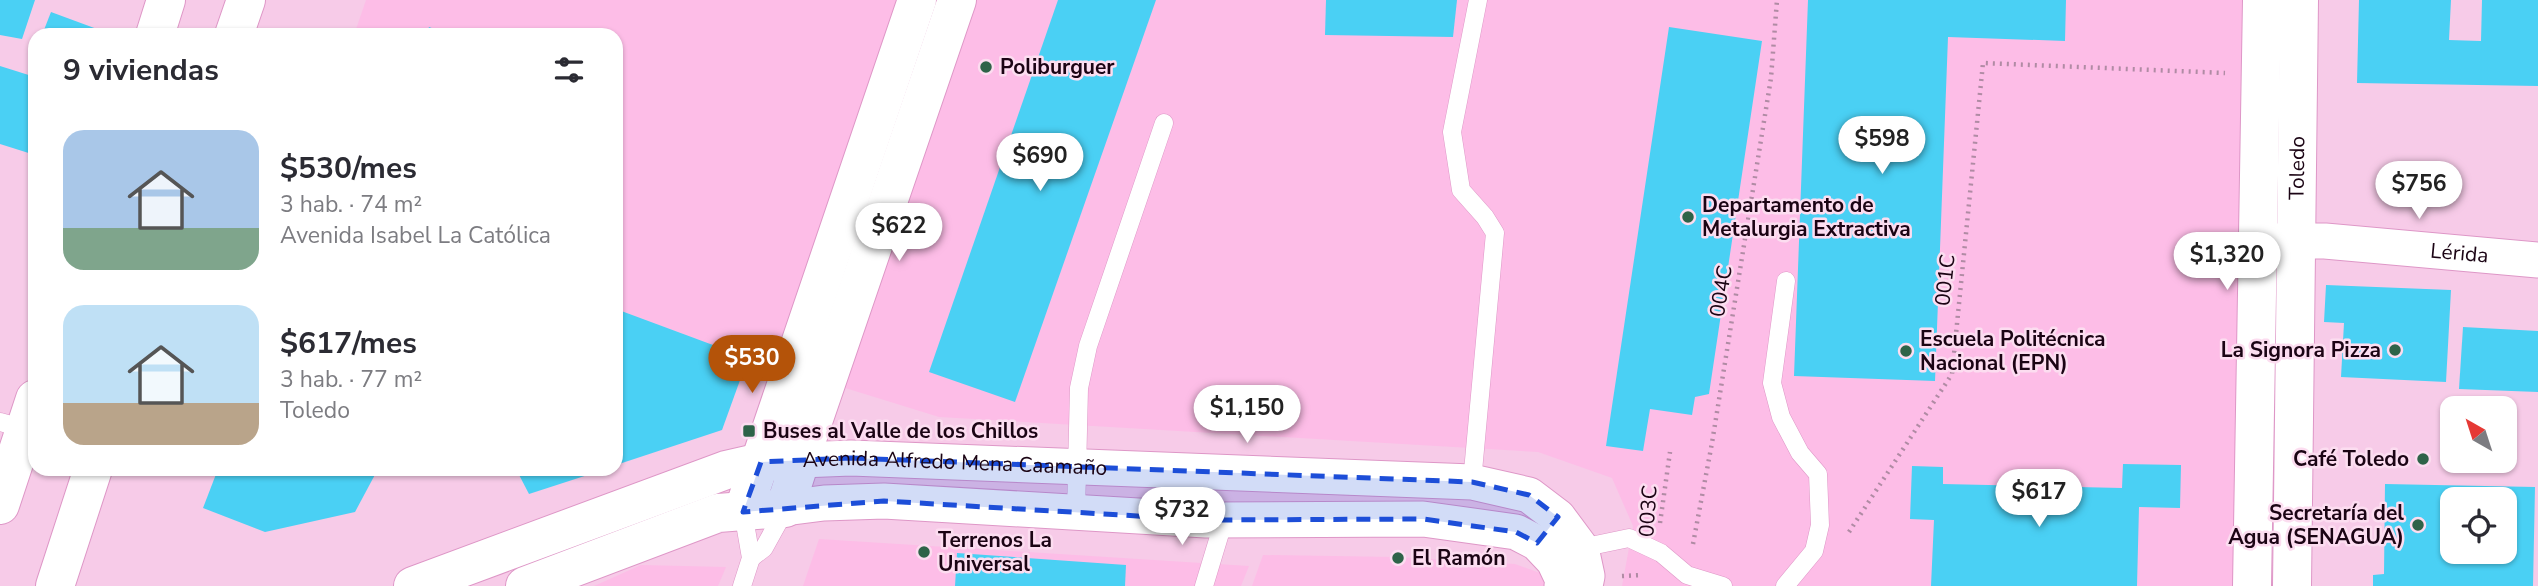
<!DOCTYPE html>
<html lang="es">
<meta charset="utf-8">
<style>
:root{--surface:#fff;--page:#f7f7f7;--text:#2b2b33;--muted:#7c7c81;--accent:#b45309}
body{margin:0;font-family:"Nunito Sans",sans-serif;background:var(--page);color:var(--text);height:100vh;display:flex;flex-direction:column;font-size:26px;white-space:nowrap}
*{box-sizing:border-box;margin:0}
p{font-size:23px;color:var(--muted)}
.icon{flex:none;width:38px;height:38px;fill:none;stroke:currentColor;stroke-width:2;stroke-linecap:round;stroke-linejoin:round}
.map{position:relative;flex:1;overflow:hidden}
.panel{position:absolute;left:28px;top:28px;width:595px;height:448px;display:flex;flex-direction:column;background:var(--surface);border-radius:21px;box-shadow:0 2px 5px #0004}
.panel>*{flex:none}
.needle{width:46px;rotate:321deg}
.fabs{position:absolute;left:2440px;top:396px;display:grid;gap:14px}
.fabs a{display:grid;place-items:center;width:77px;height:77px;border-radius:14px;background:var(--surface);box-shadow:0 2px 5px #0004;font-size:35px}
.price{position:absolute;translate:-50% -60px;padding:0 16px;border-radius:24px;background:#fff;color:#222;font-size:23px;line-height:46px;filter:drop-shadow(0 2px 4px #0008)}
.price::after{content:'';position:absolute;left:50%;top:42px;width:21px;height:16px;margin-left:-10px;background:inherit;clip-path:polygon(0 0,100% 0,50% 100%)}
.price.selected{background:var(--accent);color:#fff}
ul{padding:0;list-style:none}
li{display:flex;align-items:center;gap:21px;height:175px;padding:0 35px}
li span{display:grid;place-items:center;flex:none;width:196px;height:140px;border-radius:21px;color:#555}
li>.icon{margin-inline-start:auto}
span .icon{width:84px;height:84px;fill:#fffc;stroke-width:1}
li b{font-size:30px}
h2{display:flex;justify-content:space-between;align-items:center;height:84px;padding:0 35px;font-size:30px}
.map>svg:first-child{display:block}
</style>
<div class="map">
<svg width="2538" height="586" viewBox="0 0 2538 586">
<rect width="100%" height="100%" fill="#f7cbe8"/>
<g fill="#fdbde7">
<path d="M366,0H2258L2244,586H1622L1633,526L1612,478L1538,452L939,417L748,358L616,309V35H354Z"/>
<path d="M819,539L1249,566L1241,586H803Z"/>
<path d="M1263,555L1396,557L1515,564L1576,586H1252Z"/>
<path d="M641,565L726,567L718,586H594Z"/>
</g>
<g fill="#4ad0f4" fill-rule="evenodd">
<path d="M0,0H35L22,39L0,35Z"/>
<path d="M1058,0H1156L1015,402L929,372Z"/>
<path d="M1326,0H1457L1453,37L1325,35Z"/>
<path d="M1808,0H2066L2065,41L1948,37L1935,381L1794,376Z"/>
<path d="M2359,0H2451L2449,40L2481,41L2482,0H2538V86L2357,83Z"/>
<path d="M51,12L97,29L95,35H42Z"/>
<path d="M429,27L450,35H426Z"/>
<path d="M1669,27L1762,41L1709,394L1695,397L1692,415L1650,409L1643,451L1606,446Z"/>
<path d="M0,66L35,77V155L0,144Z"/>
<path d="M2326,285L2451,290L2446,382L2341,377L2344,323L2324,322Z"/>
<path d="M616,309L748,358L722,430L616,465Z"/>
<path d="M2463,327L2538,331V392L2459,389Z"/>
<path d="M2123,464L2181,465L2180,508L2139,507L2137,586H1931L1934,520L1910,519L1912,466L1943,467V484L2122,488Z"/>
<path d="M218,469H378L355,512L265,532L203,508Z"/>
<path d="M516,469H602L603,470L529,494Z"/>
<path d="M2385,484L2535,487L2533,586H2373V575L2384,574ZM2452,499H2504V551H2452Z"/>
<path d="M957,553L1126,565L1125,586H955Z"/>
</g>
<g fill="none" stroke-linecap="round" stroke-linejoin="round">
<defs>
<g id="service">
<path d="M0,422L25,429"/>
<path d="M1472,482L1495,233L1485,217L1461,190L1452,132L1478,0"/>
<path d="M1076,513L1079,388L1088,346L1164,123"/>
<path d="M1581,548L1629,538L1661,553L1687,575L1723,586"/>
<path d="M751,558L764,548L785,510"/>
<path d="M742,586L751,558L743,512"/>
<path d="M1204,586L1224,520"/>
<path d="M1785,586L1814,551L1820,525L1818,474L1800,453L1781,417L1772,383L1786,281"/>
</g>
<g id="minor">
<path id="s1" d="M2268,241H2325L2538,260"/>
<path id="s2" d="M801,460L851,458L1472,482L1529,495L1558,517L1581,548L1587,576L1585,586"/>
<path d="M785,508L824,503L884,501L1206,520L1423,519L1516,532L1537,543L1554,561L1563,580L1562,586"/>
</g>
<g id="tertiary">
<path d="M743,512L917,0"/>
<path d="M413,586L726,470L761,462L781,461"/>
<path d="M525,586L718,513L785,508L807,439L957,0"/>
<path d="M2252,586L2262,0"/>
<path id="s3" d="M2292,586L2299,0"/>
</g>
<g id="secondary">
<path d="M155,35L166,0"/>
<path d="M234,35L246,0"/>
<path d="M0,505L35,399"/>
<path d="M55,586L93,469"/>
</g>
</defs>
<use href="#service" stroke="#de97c7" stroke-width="19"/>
<use href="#minor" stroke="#de97c7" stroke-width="37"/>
<use href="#tertiary" stroke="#de97c7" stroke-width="40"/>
<use href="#secondary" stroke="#de97c7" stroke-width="40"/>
<g stroke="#b08ba4" stroke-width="4.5" stroke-dasharray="2 5" stroke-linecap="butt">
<path d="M1660,523L1670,452"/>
<path d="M1849,532L1952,374L1983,63L2225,73"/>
<path d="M1693,544L1712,443L1771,78L1777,0"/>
<path d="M1622,576L1642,575"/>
</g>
<use href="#service" stroke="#fff" stroke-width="18"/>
<use href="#minor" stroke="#fff" stroke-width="35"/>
<use href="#tertiary" stroke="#fff" stroke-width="38"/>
<use href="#secondary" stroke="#fff" stroke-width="38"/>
</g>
<path fill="#1d4ed8" fill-opacity="0.2" stroke="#1d4ed8" stroke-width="5" stroke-dasharray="14 9" stroke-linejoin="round" d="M851,458L1472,482L1529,495L1558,517L1537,543L1516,532L1423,519L1206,520L884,501L743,512L761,462Z"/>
<g fill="#2e6348" stroke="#fcddf0" stroke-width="2.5">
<circle cx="986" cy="67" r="7"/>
<circle cx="1688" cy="217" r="7"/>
<circle cx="2395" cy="350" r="7"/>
<circle cx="1906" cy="351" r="7"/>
<rect x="742" y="424" width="14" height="14" rx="3.5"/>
<circle cx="2423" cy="459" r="7"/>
<circle cx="2418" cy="525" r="7"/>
<circle cx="924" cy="552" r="7"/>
<circle cx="1398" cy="558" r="7"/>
</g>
<g text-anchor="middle" stroke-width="5" stroke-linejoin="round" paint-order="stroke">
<g font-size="21" font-weight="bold" fill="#1b0414" stroke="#fcddf0" text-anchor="start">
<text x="1000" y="74">Poliburguer</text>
<text x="1702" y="212">Departamento de<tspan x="1702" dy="24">Metalurgia Extractiva</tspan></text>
<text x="1920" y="346">Escuela Politécnica<tspan x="1920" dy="24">Nacional (EPN)</tspan></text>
<text x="2381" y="357" text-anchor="end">La Signora Pizza</text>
<text x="763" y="438">Buses al Valle de los Chillos</text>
<text x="2409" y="466" text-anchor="end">Café Toledo</text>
<text x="2404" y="520" text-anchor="end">Secretaría del<tspan x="2404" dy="24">Agua (SENAGUA)</tspan></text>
<text x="938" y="547">Terrenos La<tspan x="938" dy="24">Universal</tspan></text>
<text x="1412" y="565">El Ramón</text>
</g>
<g font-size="21" fill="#1b0414" stroke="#fcddf0">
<text dy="7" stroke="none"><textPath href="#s3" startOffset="418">Toledo</textPath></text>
<text dy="7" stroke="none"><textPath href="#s1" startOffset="192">Lérida</textPath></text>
<text transform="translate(1945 280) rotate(-84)" y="7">001C</text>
<text transform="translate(1721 291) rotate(-81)" y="7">004C</text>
<text dy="7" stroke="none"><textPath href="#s2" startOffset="154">Avenida Alfredo Mena Caamaño</textPath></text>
<text transform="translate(1648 511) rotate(-86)" y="7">003C</text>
</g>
</g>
</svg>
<div class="fabs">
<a><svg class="needle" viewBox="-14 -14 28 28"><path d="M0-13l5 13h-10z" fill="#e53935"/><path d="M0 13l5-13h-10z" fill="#7c7c81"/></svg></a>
<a><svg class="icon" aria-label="locate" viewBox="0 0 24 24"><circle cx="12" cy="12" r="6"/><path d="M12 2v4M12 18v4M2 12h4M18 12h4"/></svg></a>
</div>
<b class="price" style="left:1882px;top:176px">$598</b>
<b class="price" style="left:1040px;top:193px">$690</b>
<b class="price" style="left:2419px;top:221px">$756</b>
<b class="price" style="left:899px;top:263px">$622</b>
<b class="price" style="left:2227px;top:292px">$1,320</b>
<b class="price selected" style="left:752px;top:395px">$530</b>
<b class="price" style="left:1247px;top:445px">$1,150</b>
<b class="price" style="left:2039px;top:529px">$617</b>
<b class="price" style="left:1182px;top:547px">$732</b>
<section class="panel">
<h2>9 viviendas<svg class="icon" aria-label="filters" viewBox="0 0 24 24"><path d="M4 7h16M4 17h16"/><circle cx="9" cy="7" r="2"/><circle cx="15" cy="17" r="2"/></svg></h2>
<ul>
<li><span style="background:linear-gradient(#a9c7e8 70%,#7fa58c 0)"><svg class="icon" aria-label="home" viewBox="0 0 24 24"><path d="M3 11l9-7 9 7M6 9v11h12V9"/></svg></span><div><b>$530/mes</b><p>3 hab. · 74 m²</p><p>Avenida Isabel La Católica</p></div></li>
<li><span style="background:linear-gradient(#bfe0f5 70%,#b9a48a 0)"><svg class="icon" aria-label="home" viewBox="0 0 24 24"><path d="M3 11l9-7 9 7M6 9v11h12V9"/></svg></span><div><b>$617/mes</b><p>3 hab. · 77 m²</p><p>Toledo</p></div></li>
</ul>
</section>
</div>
